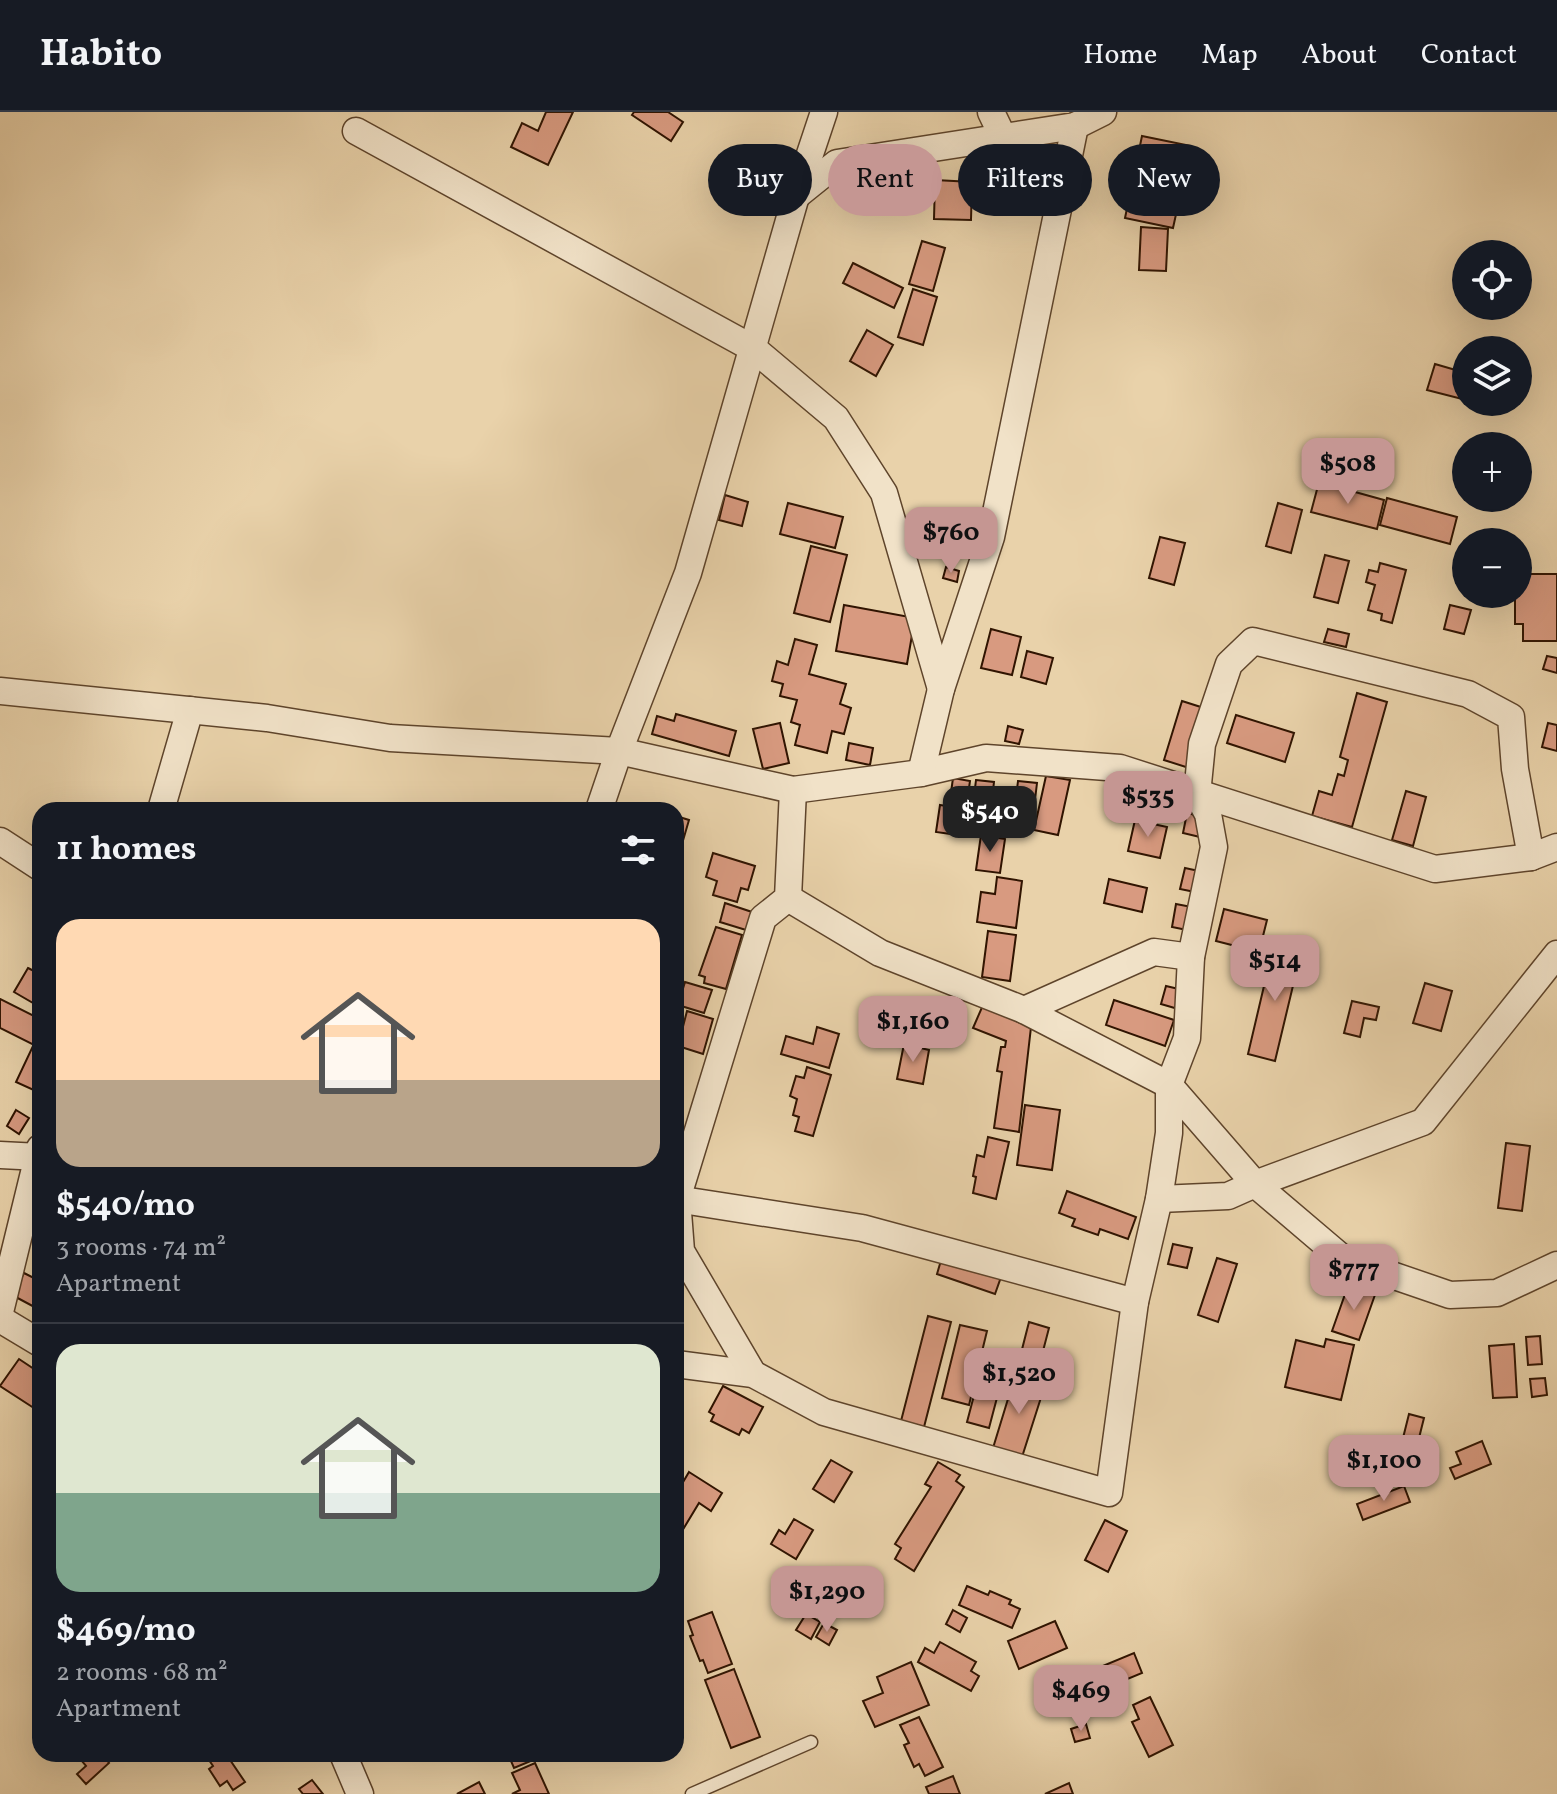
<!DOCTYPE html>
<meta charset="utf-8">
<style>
:root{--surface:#171b24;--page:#242831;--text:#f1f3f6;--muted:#9ea1a6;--line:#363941;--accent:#c59692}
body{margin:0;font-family:Vollkorn,serif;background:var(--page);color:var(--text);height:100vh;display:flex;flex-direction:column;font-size:30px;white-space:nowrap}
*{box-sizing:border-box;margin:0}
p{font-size:26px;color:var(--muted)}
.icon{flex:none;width:44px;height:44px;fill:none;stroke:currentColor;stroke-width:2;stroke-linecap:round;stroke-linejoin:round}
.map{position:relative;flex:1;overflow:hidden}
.details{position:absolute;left:32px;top:690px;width:652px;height:960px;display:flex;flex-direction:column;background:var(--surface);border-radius:24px;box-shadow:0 8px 32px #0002}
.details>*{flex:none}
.top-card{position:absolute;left:708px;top:32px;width:728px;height:72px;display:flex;gap:16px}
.fabs{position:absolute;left:1452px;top:128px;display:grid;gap:16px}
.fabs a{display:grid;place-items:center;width:80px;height:80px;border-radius:50%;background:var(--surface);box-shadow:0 8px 32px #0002;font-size:40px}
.price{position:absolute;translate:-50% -68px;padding:0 18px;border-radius:16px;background:var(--accent);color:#111;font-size:26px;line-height:52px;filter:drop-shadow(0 2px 4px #0008)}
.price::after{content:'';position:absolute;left:50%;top:48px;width:24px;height:18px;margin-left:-12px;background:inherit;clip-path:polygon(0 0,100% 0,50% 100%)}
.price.on{background:#222;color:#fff}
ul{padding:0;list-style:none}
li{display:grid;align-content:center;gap:16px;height:424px;padding:0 24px}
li+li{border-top:2px solid var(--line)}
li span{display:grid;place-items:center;height:248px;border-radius:24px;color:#555}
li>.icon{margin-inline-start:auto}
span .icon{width:144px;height:144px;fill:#fffc;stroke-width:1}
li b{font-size:34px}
h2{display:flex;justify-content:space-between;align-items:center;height:96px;padding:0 24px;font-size:34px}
.chip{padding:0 28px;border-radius:36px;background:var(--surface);box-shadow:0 8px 32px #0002;font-size:28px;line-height:72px}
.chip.on{background:var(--accent);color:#111}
header{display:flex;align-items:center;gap:48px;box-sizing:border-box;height:112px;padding:0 40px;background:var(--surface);border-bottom:2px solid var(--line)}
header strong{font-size:38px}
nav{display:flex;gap:44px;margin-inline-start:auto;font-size:28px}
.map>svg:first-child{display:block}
</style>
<header>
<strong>Habito</strong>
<nav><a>Home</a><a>Map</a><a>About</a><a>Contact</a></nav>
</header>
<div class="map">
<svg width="1557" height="1682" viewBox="0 0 1557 1682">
<rect width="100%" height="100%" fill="#e9d2aa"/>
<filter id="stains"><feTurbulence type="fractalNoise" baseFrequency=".0025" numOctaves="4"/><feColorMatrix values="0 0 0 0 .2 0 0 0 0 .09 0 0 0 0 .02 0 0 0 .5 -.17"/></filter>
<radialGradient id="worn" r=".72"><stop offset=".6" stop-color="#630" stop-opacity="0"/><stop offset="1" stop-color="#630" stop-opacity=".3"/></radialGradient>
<g fill="#d89a80" stroke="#301401" stroke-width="2">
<path d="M546,0H573L548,53L511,35L522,11L538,19Z"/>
<path d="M634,0H668L683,10L671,29L632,3Z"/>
<path d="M1142,24L1191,34L1173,116L1125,106Z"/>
<path d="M935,68L972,70L971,108L934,107Z"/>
<path d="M1141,115L1168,117L1166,159L1139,158Z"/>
<path d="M922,129L945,136L933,179L909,172Z"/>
<path d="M853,151L903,176L894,196L843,171Z"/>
<path d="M913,177L937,185L923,233L898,225Z"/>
<path d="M867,218L893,233L876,264L850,249Z"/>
<path d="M1435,252L1466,261V288L1427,278Z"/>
<path d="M1319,370L1384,388L1377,417L1311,400Z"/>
<path d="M725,383L748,390L742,414L719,408Z"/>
<path d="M1387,386L1457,405L1450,432L1380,413Z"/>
<path d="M788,391L843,405L835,436L780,422Z"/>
<path d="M1278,391L1302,398L1291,441L1266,434Z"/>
<path d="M1160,425L1185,431L1174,473L1149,466Z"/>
<path d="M811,434L847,443L830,510L794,501Z"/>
<path d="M1325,443L1349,449L1338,491L1314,485Z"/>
<path d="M1380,451L1406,458L1392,511L1381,508L1382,502L1368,498L1375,473L1366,470L1369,458L1378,460Z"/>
<path d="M946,455L959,459L957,470L943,466Z"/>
<path d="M1523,462H1557V529H1523V512H1515V482H1518V477H1523Z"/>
<path d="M844,493L915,506L907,552L836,539Z"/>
<path d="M1450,493L1471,498L1464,522L1444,517Z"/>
<path d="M991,517L1021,525L1012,563L981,556Z"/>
<path d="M1328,517L1349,522L1346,535L1324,530Z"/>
<path d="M795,527L817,533L809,562L846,572L840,592L851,596L844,622L832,619L827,641L795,633L800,613L791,610L797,588L780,584L783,572L772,569L777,549L788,553Z"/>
<path d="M1027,539L1053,546L1046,572L1021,565Z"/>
<path d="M1547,544L1557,546V561L1543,557Z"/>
<path d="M1357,581L1387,590L1352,715L1312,704L1319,679L1332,683L1338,662L1344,664L1348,648L1340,645Z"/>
<path d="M1182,589L1207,597L1189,656L1164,648Z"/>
<path d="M676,602L736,619L729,644L652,622L657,604L674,609Z"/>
<path d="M1236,603L1294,621L1285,650L1227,631Z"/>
<path d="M780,611L789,651L763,657L753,617Z"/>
<path d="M1548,611L1557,613V639L1542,635Z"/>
<path d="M1008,614L1023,618L1019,632L1005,629Z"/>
<path d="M849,631L873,636L870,653L846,648Z"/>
<path d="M1046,664L1070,668L1058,723L1034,718Z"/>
<path d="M953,666L970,669L967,690L950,688Z"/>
<path d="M976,668L994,670L991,696L973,693Z"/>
<path d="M1018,669L1037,671L1034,696L1015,694Z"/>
<path d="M1406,679L1426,685L1413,734L1392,728Z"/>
<path d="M940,693L960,696V701L968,702L965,724L936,720Z"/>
<path d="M1187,701L1204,705L1200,725L1183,721Z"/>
<path d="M676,704L689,708L682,732L676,730Z"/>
<path d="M1135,708L1167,715L1160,746L1128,739Z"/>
<path d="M981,723L1005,727L1000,761L976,758Z"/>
<path d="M713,741L755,754L748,778L741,776L737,790L713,783L717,769L706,765Z"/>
<path d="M1185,756L1199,759L1195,780L1180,777Z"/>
<path d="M997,765L1022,769L1016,816L977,810L981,780L995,782Z"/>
<path d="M1109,767L1147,776L1142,800L1104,791Z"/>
<path d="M725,791L752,800L746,818L720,810Z"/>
<path d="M1176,792L1197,796L1192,819L1172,815Z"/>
<path d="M1224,797L1267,808L1259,840L1216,829Z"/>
<path d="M716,815L742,823L726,877L704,871L705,865L699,863Z"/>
<path d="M988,819L1016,823L1010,869L982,865Z"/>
<path d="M1279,831L1302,836L1275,949L1248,942L1268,857L1272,858Z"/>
<path d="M28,856L40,862V895L14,880Z"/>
<path d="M685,870L712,878L704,901L678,893Z"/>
<path d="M1425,871L1452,879L1441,919L1413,911Z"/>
<path d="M1166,874L1183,878L1178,897L1161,892Z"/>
<path d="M0,887L40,907V921L34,933L0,916Z"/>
<path d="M1114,888L1174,908L1165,934L1106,913Z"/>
<path d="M1352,889L1379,895L1376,908L1364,906L1360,925L1344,921Z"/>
<path d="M983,893L1031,915L1019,1020L994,1016L1002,960L997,959L1001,935H1005L1006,929L973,916Z"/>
<path d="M687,899L713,907L703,942L678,934Z"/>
<path d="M817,915L839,922L829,956L781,942L786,924L813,932Z"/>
<path d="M904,932L929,938L923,972L897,967Z"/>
<path d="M33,934L40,937L38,980L16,970Z"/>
<path d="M807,955L831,963L813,1024L795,1019L799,1005L793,1003L797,987L790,984L796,964L804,966Z"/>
<path d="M1025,993L1060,998L1052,1058L1017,1053Z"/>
<path d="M16,998L29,1006L19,1022L7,1014Z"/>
<path d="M988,1025L1009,1030L996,1087L973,1081L976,1065L973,1064L977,1043L984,1045Z"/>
<path d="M1506,1031L1530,1034L1522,1099L1498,1096Z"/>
<path d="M1067,1079L1136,1105L1128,1127L1100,1117L1098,1123L1072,1114L1075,1107L1059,1101Z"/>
<path d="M1173,1132L1192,1136L1187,1156L1168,1152Z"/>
<path d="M942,1145L1001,1165L995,1182L937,1162Z"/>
<path d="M1217,1146L1237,1152L1218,1210L1198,1203Z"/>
<path d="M24,1161L40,1169V1198L12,1183Z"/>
<path d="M1349,1171L1376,1180L1359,1228L1332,1219Z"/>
<path d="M928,1204L951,1210L924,1315L901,1309Z"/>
<path d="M1029,1210L1049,1216L1037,1262L1017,1257Z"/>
<path d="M960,1213L987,1219L969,1293L942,1286Z"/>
<path d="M1540,1224L1542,1252L1528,1253L1526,1225Z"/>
<path d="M1326,1227L1354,1233L1341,1288L1285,1275L1296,1228L1324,1235Z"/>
<path d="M1514,1232L1517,1285L1493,1286L1489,1234Z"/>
<path d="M986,1238L1008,1244L989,1316L967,1310Z"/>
<path d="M19,1247L40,1261V1300L0,1274Z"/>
<path d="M1015,1264L1045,1273L1022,1345L993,1336Z"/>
<path d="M1545,1266L1547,1283L1532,1285L1530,1267Z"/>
<path d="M723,1274L763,1295L749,1321L742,1317L739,1323L711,1309L714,1303L709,1300Z"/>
<path d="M1409,1302L1424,1306L1418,1330L1403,1326Z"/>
<path d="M1383,1329L1408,1332L1407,1343L1414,1344L1411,1366L1351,1358L1355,1336L1381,1339Z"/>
<path d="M1482,1329L1491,1352L1455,1367L1450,1356L1461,1352L1456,1340Z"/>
<path d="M831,1348L852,1360L834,1390L813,1377Z"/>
<path d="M938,1350L960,1363L956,1369L964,1375L914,1459L895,1447L901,1436L895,1432L931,1375L925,1372Z"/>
<path d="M689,1360L722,1381L711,1399L699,1391L676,1429V1382Z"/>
<path d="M1404,1374L1410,1390L1363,1408L1357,1392Z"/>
<path d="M794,1407L813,1418L796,1447L771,1432L779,1418L785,1422Z"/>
<path d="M1105,1408L1127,1419L1108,1460L1085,1448Z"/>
<path d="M967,1474L988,1483L990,1479L1011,1488L1009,1492L1020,1497L1012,1516L959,1493Z"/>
<path d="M953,1498L967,1506L960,1520L946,1512Z"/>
<path d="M712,1500L732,1552L708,1561L703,1548L700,1549L690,1524L693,1523L688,1509Z"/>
<path d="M806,1502L820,1510L811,1527L796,1518Z"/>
<path d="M1055,1509L1067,1536L1019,1557L1008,1529Z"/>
<path d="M824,1511L837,1518L829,1533L816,1525Z"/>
<path d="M940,1530L976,1550L971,1559L979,1564L971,1579L918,1550L925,1536L934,1541Z"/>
<path d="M1134,1541L1142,1561L1101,1578L1093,1558Z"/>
<path d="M911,1550L929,1593L875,1615L863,1589L883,1581L877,1565Z"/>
<path d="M734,1557L760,1625L731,1636L705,1568Z"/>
<path d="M1150,1585L1173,1633L1149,1645L1132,1610L1139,1607L1133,1593Z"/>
<path d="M919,1605L943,1655L925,1664L919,1652L914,1655L904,1633L909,1631L900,1613Z"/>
<path d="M1086,1612L1090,1626L1075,1630L1071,1617Z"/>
<path d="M90,1642H102L109,1651L86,1672L77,1662L86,1654L82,1649Z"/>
<path d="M205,1642H226L245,1670L233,1678L227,1669L220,1674L209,1657L213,1654Z"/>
<path d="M508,1642H536L538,1646L514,1656Z"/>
<path d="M535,1651L549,1682H512L520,1678L512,1661Z"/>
<path d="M953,1664L960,1682H929L926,1675Z"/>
<path d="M312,1668L323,1682H303L299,1677Z"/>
<path d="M479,1670L485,1682H457Z"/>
<path d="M1069,1671L1073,1682H1045Z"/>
</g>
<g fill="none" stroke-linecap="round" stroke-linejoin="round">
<defs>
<path id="service" d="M692,1682L811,1630"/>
<g id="minor">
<path d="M991,0L1003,25"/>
<path d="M356,19L754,237L836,306L884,381L941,577"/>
<path d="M796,84L837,51L1075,14L1103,0"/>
<path d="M0,579L267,606L390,626L619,639L793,678L921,661L986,646L1120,656L1435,757L1531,745L1557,735"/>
<path d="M921,661L941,577L991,425L1075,14"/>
<path d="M161,698L190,598"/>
<path d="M599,698L619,639L688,461L796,84L824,0"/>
<path d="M0,729L40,755"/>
<path d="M788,786L880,841L1024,898L1169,973L1255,1072L1342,1146L1450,1183L1497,1181L1557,1153"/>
<path d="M1024,898L1154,840L1191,845"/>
<path d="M0,1043L40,1045"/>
<path d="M676,1087L862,1116L1135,1190"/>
<path d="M1159,1087L1228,1084L1255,1072L1423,1010L1557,842"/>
<path d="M0,1200L40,1036"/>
<path d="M0,1207L40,1231"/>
<path d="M676,1252L753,1262L824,1300L1109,1381L1135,1190L1159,1087L1169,1021V973L1187,926L1191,845L1214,735L1208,702L1197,682L1202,632L1229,552L1253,529L1468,582L1511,605L1515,657L1531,745"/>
<path d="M753,1262L681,1139L677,1087L763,806L788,786L793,678"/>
<path d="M343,1642L360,1682"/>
</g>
</defs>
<use href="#service" stroke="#5e442b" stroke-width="15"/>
<use href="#minor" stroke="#5e442b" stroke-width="29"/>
<use href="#service" stroke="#f1e2c8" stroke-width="12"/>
<use href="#minor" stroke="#f1e2c8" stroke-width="26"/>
</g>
<rect width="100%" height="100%" filter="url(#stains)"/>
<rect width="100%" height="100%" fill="url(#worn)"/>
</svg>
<div class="fabs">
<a><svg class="icon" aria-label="locate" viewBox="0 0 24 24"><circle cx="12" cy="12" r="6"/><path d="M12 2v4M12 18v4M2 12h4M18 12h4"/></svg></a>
<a><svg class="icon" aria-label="layers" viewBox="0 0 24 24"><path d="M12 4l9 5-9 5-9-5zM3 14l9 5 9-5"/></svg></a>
<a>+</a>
<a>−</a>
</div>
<b class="price" style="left:1348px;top:394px">$508</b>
<b class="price" style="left:951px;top:463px">$760</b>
<b class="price" style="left:1148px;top:727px">$535</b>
<b class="price on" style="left:990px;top:742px">$540</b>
<b class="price" style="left:1275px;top:891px">$514</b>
<b class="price" style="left:913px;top:952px">$1,160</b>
<b class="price" style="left:1354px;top:1200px">$777</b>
<b class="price" style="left:1019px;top:1304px">$1,520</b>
<b class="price" style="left:1384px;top:1391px">$1,100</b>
<b class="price" style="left:827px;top:1522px">$1,290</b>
<b class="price" style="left:1081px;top:1621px">$469</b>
<div class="top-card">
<a class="chip">Buy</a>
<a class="chip on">Rent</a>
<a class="chip">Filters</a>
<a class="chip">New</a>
</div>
<section class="details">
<h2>11 homes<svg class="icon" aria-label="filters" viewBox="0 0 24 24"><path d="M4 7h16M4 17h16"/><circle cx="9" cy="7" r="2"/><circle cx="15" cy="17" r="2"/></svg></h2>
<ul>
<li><span style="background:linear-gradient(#ffd9b3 65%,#b9a48a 0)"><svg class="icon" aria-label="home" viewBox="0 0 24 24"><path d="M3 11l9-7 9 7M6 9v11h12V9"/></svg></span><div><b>$540/mo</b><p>3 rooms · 74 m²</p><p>Apartment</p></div></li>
<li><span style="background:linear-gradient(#dfe7d0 60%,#7fa58c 0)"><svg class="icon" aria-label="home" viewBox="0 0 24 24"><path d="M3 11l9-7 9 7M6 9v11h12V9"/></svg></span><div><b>$469/mo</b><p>2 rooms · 68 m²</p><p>Apartment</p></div></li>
</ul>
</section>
</div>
